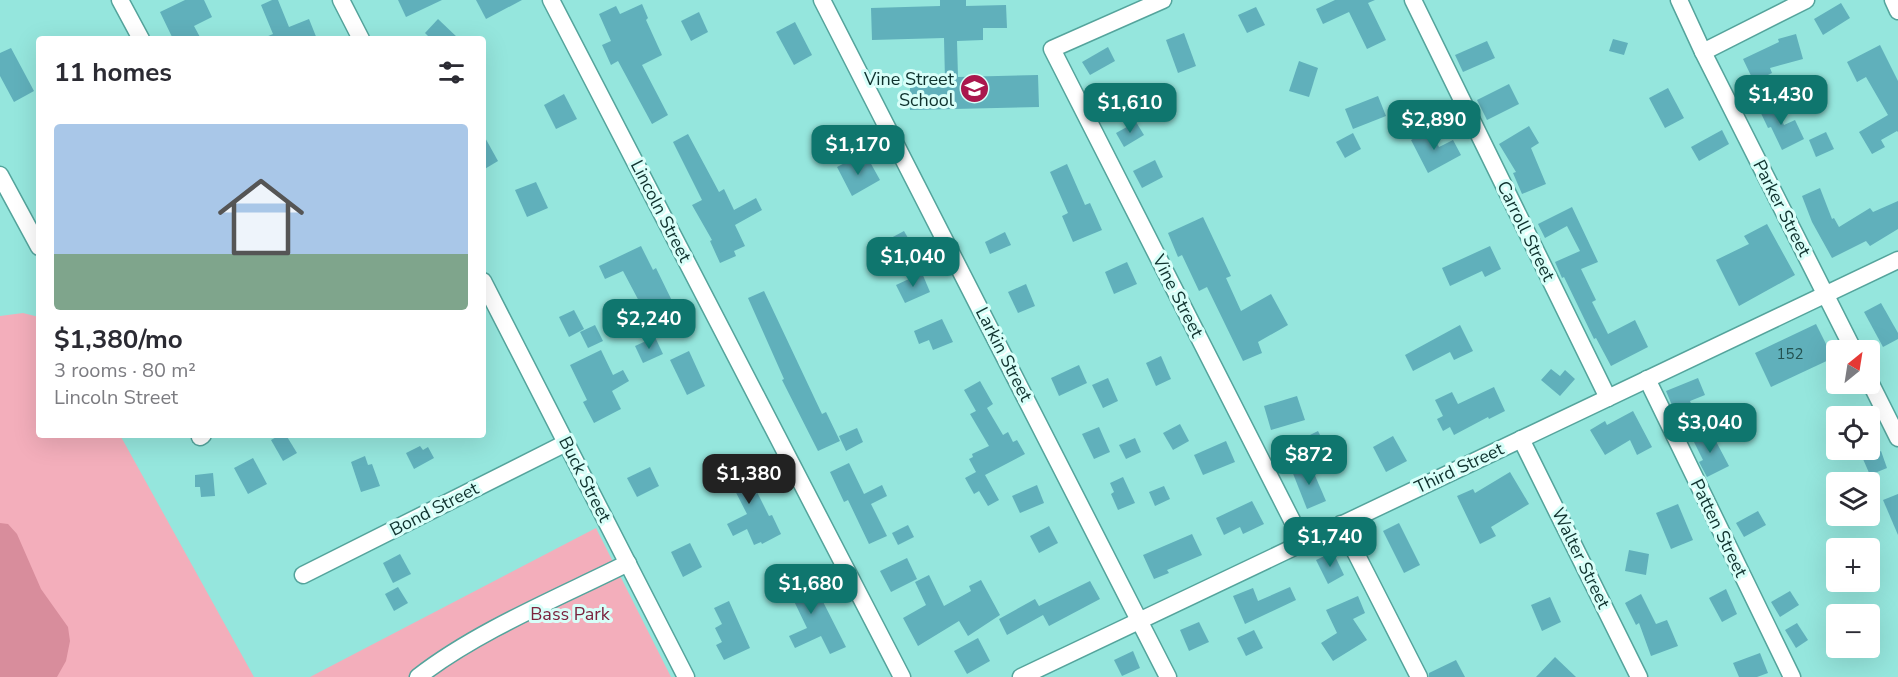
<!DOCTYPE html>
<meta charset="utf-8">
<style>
:root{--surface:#fff;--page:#f7f7f7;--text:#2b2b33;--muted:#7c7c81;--line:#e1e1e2;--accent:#0f766e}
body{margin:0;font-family:"Nunito Sans",sans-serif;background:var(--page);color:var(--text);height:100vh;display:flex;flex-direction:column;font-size:22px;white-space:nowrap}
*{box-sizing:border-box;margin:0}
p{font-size:20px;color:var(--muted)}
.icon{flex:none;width:33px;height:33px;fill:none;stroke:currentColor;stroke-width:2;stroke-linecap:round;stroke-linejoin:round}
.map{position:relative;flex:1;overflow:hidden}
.side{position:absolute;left:36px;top:36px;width:450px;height:402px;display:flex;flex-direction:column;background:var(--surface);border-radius:6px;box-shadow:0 6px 24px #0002}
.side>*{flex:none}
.needle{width:39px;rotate:30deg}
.tools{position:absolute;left:1826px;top:340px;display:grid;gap:12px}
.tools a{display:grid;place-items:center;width:54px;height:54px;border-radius:6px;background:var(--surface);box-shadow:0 6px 24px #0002;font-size:30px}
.price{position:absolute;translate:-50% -51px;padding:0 14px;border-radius:12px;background:var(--accent);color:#fff;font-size:20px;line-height:39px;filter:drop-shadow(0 2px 3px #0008)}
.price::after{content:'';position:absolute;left:50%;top:36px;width:18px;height:14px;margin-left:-9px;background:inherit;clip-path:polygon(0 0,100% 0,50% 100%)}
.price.on{background:#222;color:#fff}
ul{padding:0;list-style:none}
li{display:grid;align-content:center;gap:12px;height:318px;padding:0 18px}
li+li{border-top:2px solid var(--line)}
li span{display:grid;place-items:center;height:186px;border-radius:6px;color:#555}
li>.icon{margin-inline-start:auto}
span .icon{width:108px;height:108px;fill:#fffc;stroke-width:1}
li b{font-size:26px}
h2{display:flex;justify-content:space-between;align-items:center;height:72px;padding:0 18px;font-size:26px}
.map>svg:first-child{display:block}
</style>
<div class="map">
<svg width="1898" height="677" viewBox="0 0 1898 677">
<rect width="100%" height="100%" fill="#95e6dd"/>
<g fill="#f3aebb">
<path d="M23,313L39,317V435H120L254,677H0V316Z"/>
<path d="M596,528L671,677H310Z"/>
</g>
<path fill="#d88d9c" d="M0,523L8,524L17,534L41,589L68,627L70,641L66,661L57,677H0Z"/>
<g fill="#60b0bb">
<path d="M185,0H204L212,17L194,26L201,39H173L160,12Z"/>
<path d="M272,0H278L289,27L309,19L317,39H261L273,34L261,5Z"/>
<path d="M398,0H442L406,17Z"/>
<path d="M476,0H522L486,19Z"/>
<path d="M940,0H966V6L1006,5L1007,28H983V40L957,41L958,77L1038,75L1039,107L910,110V81L945,80L944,38L872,40L871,8L940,6Z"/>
<path d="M1335,0H1375L1368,3L1386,40L1367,49L1349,12L1323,24L1316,9Z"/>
<path d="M1841,3L1850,18L1823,35L1814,19Z"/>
<path d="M642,4L648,18L646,20L662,55L642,65L668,115L652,124L618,61L611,65L602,45L611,41L599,14L616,6L620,14Z"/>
<path d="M1256,7L1265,25L1247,33L1238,15Z"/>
<path d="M699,12L708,32L691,41L681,21Z"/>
<path d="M438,19L459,39H431L425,33Z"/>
<path d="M795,22L812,55L794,65L776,32Z"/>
<path d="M1184,33L1196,66L1178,73L1166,40Z"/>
<path d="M1796,34L1803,59L1770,68L1772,73L1754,82L1743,59L1779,42L1778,39Z"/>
<path d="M1613,39L1628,43L1624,55L1609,51Z"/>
<path d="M1487,41L1495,58L1463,72L1455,55Z"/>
<path d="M1880,45L1898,81V132L1897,131L1881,140L1885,147L1872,154L1859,132L1888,115L1866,77L1857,82L1847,62Z"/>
<path d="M1108,47L1115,61L1090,75L1082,62Z"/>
<path d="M11,48L34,91L14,102L0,76V53Z"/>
<path d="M1299,61L1318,68L1309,97L1289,91Z"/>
<path d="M1509,84L1519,104L1487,120L1477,100Z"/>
<path d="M1668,88L1684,118L1665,128L1649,98Z"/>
<path d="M564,94L577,119L556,129L544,105Z"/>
<path d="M1378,96L1386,116L1353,129L1345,109Z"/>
<path d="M1773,100L1784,125L1795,120L1804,139L1782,150L1771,127L1768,128L1758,107Z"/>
<path d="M1136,122L1144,135L1124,147L1116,133Z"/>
<path d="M1529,126L1539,143L1531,148L1546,184L1522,194L1513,173L1516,172L1499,144Z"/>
<path d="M1430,129L1439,147L1453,140L1461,155L1428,173L1411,140Z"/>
<path d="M1722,130L1729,144L1699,161L1691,147Z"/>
<path d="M1826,132L1834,149L1816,157L1809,140Z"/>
<path d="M1353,133L1361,149L1345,158L1336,142Z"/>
<path d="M483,134L498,161L483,170Z"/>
<path d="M688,134L719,192L724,189L734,210L756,198L762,210L735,225L745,246L734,251L736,256L720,263L710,241L712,240L692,205L702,200L673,142Z"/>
<path d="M854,158L859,167L870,162L880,180L852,196L837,167Z"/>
<path d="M1155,160L1163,177L1142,188L1133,171Z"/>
<path d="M1067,164L1085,205L1090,203L1102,230L1073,242L1062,216L1068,213L1050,172Z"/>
<path d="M536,182L548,208L527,217L515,190Z"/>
<path d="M1820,188L1832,219L1834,218L1839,227L1870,208L1873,212L1898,201V229L1870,246L1866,241L1832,258L1812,222L1802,196Z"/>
<path d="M1572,207L1598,262L1581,269L1596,300L1592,302L1608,334L1635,320L1648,347L1611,366L1596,338L1594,339L1564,277L1562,278L1555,262L1580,251L1567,226L1545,238L1538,224Z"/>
<path d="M1203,217L1231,276L1226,278L1241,311L1271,294L1288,325L1258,342L1262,353L1243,361L1207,287L1199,291L1182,255L1178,257L1168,233Z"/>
<path d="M1767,224L1795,275L1739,306L1716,260L1749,244L1744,236Z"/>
<path d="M904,231L912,245L886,259L878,245Z"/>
<path d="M1005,232L1011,245L990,254L985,242Z"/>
<path d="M641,246L653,270L656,268L675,307L677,306L686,324L658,337L623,271L605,279L599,266Z"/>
<path d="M1490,246L1501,269L1485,277L1482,271L1450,286L1442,268Z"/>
<path d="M1127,262L1137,284L1114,294L1105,272Z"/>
<path d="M922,273L930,292L905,303L896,285Z"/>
<path d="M1026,284L1035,306L1018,313L1008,292Z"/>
<path d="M764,291L822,414L826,412L840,441L818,451L782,380L784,379L748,298Z"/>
<path d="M1881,303L1898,333V339L1883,347L1864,312Z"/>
<path d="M574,310L584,329L569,337L559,317Z"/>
<path d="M942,319L953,342L933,350L929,340L919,344L914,331Z"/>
<path d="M1816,324L1833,358L1771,387L1755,353Z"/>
<path d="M595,325L603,341L588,348L580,332Z"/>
<path d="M1460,325L1473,351L1454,360L1450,352L1413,371L1405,355Z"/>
<path d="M655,337L663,354L643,363L635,346Z"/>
<path d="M601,350L613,375L623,370L629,381L612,391L621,409L594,423L583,402L587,400L570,365Z"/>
<path d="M689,351L705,386L687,395L670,360Z"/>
<path d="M1161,356L1171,379L1156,386L1146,363Z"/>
<path d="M1079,365L1087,383L1059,396L1051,378Z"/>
<path d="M1551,369L1560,376L1565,370L1575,379L1560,396L1541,380Z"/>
<path d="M1108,378L1118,401L1103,408L1092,385Z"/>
<path d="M1698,378L1705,395L1690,401L1693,408L1676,415L1666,391Z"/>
<path d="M980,381L993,404L987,408L1003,435L1008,432L1013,442L1017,440L1025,454L985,475L999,500L988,506L979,491L974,494L965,478L976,472L969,459L973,457L972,454L989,446L970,414L976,411L964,390Z"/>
<path d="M1494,387L1505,411L1489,419L1488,417L1454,435L1450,427L1443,431L1437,419L1443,416L1435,400L1452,392L1458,404Z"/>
<path d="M1297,396L1305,420L1271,430L1264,406Z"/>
<path d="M1633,411L1652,447L1637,455L1630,440L1605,455L1590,430L1605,421L1607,425Z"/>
<path d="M1180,424L1189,441L1173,450L1163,433Z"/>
<path d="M1099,427L1110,452L1094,459L1082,434Z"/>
<path d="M857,428L863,442L846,451L839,436Z"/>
<path d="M1710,430L1729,466L1707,477L1699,462L1703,460L1692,438Z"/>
<path d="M1318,431L1326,447L1311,454L1304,438Z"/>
<path d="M280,435H286L297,453L283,461L271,440Z"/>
<path d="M1393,436L1407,461L1386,472L1373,447Z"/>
<path d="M1135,438L1141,452L1126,459L1119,445Z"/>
<path d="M1226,441L1235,462L1203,475L1194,455Z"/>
<path d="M420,446L423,450L428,447L434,458L414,469L406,453Z"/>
<path d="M1859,450H1876L1877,453L1881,451L1887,468L1870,475Z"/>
<path d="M733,455L743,474L747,472L769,516L772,515L781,534L762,544L761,542L754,545L747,529L733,536L727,524L747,514L727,475L722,477L716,464Z"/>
<path d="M365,456L368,465L372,464L380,486L361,492L351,462Z"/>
<path d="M253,458L267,484L248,494L234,468Z"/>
<path d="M849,463L864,494L882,485L887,496L871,504L887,536L869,544L848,500L844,502L830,472Z"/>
<path d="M1310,464L1326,501L1307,509L1292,471Z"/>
<path d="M650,467L659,486L637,497L627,478Z"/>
<path d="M1510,472L1529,504L1491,527L1496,536L1480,544L1457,496L1473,489L1475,493Z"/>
<path d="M213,473L215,496L201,497L200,487H195V475Z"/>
<path d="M1123,477L1135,503L1118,510L1111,494L1114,492L1110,483Z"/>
<path d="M1037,485L1044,503L1020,513L1012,496Z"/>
<path d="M1164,486L1170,499L1155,506L1149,492Z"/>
<path d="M1898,494V535L1883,500Z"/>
<path d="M1252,501L1264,524L1243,534L1240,527L1224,535L1216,518Z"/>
<path d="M1678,504L1693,540L1671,549L1656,513Z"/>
<path d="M1758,511L1766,525L1744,537L1736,523Z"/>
<path d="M1399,523L1420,565L1404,573L1383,531Z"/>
<path d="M908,525L914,537L898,545L892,533Z"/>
<path d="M1049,526L1058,543L1039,553L1030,536Z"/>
<path d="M1192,534L1202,555L1167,570L1169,573L1154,579L1143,555Z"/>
<path d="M690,543L702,567L683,577L671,552Z"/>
<path d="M1629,550L1649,554L1646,575L1625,571Z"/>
<path d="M1333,552L1344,575L1328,584L1316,560Z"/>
<path d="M400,554L411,574L393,583L383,563Z"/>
<path d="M907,558L917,579L891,592L880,571Z"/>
<path d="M795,573L805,594L816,588L846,647L830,654L821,636L795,648L789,636L807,628L792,597L783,602L774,584Z"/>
<path d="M929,575L944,606L971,591L969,586L981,580L1000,615L968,636L959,621L918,646L903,618L926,605L915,582Z"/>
<path d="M1090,581L1100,599L1049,626L1043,615L1007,635L999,619L1035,599L1039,606Z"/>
<path d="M398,587L408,603L394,611L385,594Z"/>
<path d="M1290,587L1296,600L1245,624L1233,596L1253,588L1258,601Z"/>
<path d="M1726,589L1737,614L1722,622L1709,598Z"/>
<path d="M1790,591L1799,605L1780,617L1771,602Z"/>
<path d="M1641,594L1656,624L1667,620L1678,646L1651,656L1639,623L1636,625L1625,603Z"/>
<path d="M1358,596L1365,613L1353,619L1367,640L1333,661L1321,643L1337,633L1326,610Z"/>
<path d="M1550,597L1561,622L1542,631L1531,605Z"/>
<path d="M729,601L750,648L724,660L716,645L722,642L715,628L722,624L714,608Z"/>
<path d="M1199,622L1209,642L1189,651L1180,630Z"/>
<path d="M1797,623L1808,640L1796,648L1785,630Z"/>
<path d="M1254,630L1263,648L1246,656L1237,638Z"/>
<path d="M978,638L990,661L967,674L954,651Z"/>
<path d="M1133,651L1140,668L1122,676L1114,660Z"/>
<path d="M1760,653L1768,673L1757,677H1739L1733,663Z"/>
<path d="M1555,657L1576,677H1536Z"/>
<path d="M1456,660L1465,677H1429V673Z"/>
</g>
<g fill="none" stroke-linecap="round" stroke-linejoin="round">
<defs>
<g id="minor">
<path d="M120,0L141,39"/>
<path d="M341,0L361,39"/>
<path d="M551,0L902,677"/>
<path d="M822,0L1168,677"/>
<path d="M1163,0L1052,49L1303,542"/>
<path d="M1413,0L1608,398"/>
<path d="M1679,0L1703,52L1854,351"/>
<path d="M1893,0L1898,11"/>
<path d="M1703,52L1806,0"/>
<path d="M0,175L39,247"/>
<path d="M483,281L686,677"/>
<path d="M1647,379L1792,677"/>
<path d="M1869,380L1898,438"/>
<path d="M200,437L203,435"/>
<path d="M1521,439L1639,677"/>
<path d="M1341,524L1419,677"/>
<path d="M303,575L566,443"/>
<path d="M418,677C477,631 560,597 628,563"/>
<path d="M1021,677L1898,260"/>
</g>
</defs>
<use href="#minor" stroke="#54a49c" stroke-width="19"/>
<use href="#minor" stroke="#fff" stroke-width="16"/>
</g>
<defs>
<symbol id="school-disc" viewBox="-11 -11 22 22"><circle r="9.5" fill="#aa174d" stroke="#d8fff9"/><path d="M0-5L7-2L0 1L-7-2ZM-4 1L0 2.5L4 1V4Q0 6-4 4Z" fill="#fff"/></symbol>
</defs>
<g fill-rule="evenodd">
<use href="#school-disc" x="958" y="72" width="33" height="33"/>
</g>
<g text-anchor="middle" stroke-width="6" stroke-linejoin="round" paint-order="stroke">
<g font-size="15" fill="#235251">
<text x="1790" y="359">152</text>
</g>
<g font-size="18" fill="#0f322e" stroke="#d8fff9" text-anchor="end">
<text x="954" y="85">Vine Street<tspan x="954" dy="21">School</tspan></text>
</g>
<g font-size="18" fill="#0f322e" stroke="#d8fff9">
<text transform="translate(1782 208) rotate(63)" y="6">Parker Street</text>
<text transform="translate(661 211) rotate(63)" y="6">Lincoln Street</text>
<text transform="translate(1526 231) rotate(64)" y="6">Carroll Street</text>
<text transform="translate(1178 296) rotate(63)" y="6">Vine Street</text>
<text transform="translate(1004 354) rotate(63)" y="6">Larkin Street</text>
<text transform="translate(1459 468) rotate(-25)" y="6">Third Street</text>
<text transform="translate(585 479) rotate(63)" y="6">Buck Street</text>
<text transform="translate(434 509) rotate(-27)" y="6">Bond Street</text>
<text transform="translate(1719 528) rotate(64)" y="6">Patten Street</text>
<text transform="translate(1581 558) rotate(64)" y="6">Walter Street</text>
</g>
<g font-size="18" fill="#7b233d" stroke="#d8fff9">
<text x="570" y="620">Bass Park</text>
</g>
</g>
</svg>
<div class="tools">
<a><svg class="needle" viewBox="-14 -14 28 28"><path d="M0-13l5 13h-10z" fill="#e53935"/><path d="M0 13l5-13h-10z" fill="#7c7c81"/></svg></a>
<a><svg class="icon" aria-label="locate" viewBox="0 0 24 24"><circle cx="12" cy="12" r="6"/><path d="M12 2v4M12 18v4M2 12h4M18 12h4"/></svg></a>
<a><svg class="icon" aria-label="layers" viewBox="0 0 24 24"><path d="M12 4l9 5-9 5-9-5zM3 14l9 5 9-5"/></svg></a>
<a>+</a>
<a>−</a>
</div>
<b class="price" style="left:1781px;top:126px">$1,430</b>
<b class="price" style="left:1130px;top:134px">$1,610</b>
<b class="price" style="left:1434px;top:151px">$2,890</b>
<b class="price" style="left:858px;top:176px">$1,170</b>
<b class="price" style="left:913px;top:288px">$1,040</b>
<b class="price" style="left:649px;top:350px">$2,240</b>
<b class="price" style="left:1710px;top:454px">$3,040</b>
<b class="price" style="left:1309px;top:486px">$872</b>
<b class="price on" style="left:749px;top:505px">$1,380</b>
<b class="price" style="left:1330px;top:568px">$1,740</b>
<b class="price" style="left:811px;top:615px">$1,680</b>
<section class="side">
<h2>11 homes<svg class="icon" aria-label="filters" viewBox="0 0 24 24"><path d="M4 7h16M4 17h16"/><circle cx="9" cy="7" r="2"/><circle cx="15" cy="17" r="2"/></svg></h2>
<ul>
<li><span style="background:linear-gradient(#a9c7e8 70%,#7fa58c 0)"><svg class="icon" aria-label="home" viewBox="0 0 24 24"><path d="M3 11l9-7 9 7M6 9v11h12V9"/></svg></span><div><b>$1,380/mo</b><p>3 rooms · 80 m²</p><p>Lincoln Street</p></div></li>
</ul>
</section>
</div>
